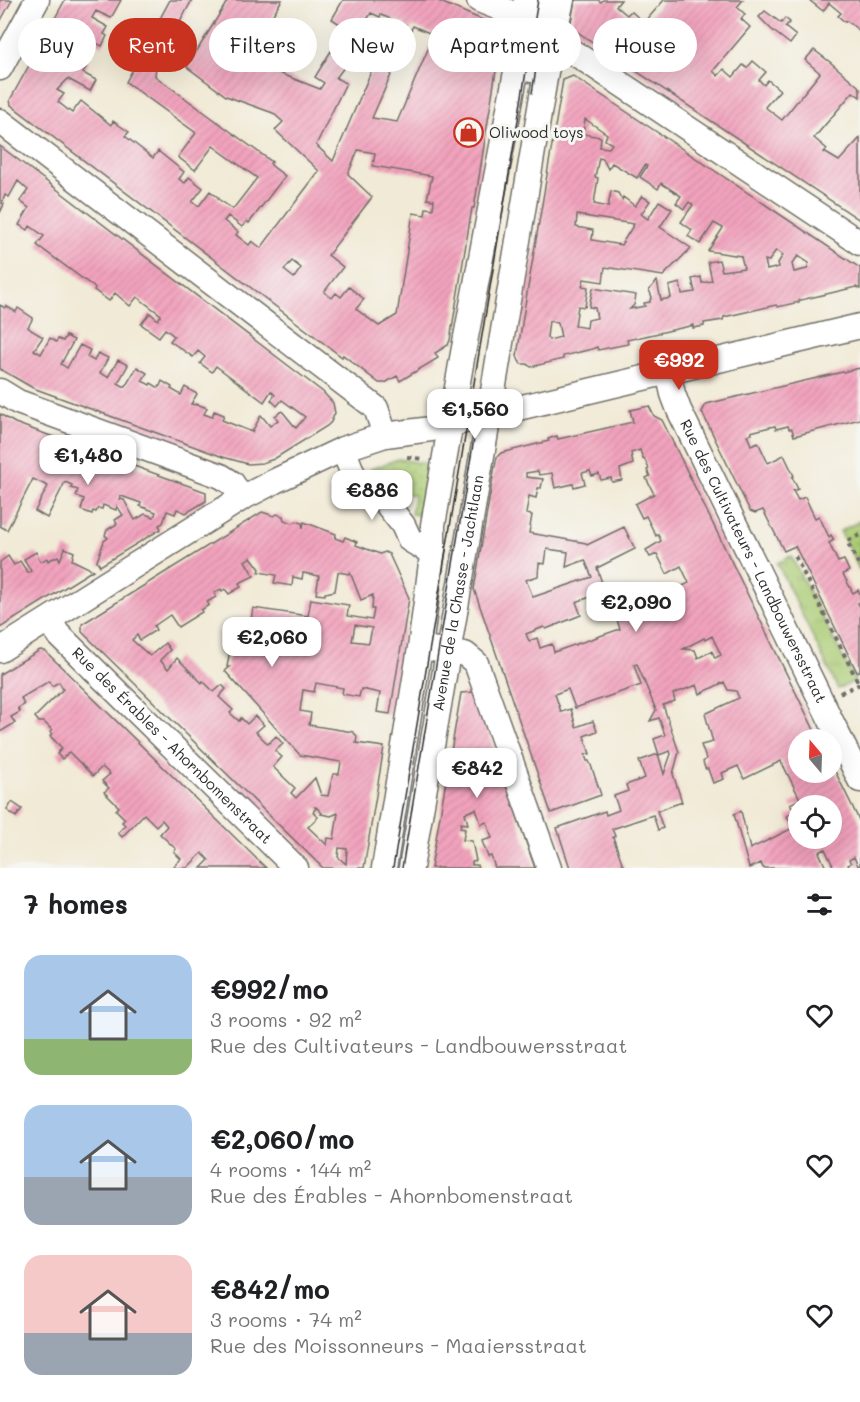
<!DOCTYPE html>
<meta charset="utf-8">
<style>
:root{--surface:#fff;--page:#f6f6f6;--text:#202124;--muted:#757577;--accent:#c8321e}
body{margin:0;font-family:Mali,sans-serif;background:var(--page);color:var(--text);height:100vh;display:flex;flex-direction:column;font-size:22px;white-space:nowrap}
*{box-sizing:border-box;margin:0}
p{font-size:20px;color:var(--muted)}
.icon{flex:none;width:33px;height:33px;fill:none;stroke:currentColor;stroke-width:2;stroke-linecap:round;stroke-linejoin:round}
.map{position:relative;height:868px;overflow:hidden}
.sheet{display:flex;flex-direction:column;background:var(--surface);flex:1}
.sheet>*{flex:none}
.top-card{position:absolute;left:18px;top:18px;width:825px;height:54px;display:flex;gap:12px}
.needle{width:39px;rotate:341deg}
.controls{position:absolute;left:788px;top:729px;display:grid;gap:12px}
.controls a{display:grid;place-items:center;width:54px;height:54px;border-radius:50%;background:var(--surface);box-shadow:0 6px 24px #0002;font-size:30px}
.price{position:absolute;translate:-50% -51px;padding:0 14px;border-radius:12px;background:#fff;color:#222;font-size:20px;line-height:39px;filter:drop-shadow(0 2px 3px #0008)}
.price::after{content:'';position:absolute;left:50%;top:36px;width:18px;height:14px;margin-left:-9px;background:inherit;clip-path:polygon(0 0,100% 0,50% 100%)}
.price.selected{background:var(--accent);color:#fff}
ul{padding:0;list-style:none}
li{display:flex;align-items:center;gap:18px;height:150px;padding:0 24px}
li span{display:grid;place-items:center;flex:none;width:168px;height:120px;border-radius:18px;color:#555}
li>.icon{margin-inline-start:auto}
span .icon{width:72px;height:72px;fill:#fffc;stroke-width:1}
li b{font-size:26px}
h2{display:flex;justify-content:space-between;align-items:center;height:72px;padding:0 24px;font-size:26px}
.pill{padding:0 21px;border-radius:27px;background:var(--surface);box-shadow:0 6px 24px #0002;font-size:21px;line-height:54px}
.pill.selected{background:var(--accent);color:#fff}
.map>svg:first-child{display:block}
</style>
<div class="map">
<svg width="860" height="868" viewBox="0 0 860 868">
<defs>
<pattern id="grass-tufts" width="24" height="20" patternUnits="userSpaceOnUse" patternTransform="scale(1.5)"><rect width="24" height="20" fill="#abcc74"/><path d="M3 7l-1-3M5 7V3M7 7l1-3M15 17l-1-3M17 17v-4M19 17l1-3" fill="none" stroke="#93af65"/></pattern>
<pattern id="park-dots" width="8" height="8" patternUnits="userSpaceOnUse" patternTransform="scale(1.5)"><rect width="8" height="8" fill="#abcc74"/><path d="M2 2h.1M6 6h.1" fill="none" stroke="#93af65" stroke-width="1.8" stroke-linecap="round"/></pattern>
<pattern id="building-hatch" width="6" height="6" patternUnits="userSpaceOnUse" patternTransform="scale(1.5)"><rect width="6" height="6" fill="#f2a3bd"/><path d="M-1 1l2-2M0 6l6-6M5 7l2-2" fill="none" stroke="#d08ca3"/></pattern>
</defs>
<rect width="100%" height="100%" fill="#f6f6f2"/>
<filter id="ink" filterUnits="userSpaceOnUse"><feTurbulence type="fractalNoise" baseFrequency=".0167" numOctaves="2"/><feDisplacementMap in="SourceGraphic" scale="12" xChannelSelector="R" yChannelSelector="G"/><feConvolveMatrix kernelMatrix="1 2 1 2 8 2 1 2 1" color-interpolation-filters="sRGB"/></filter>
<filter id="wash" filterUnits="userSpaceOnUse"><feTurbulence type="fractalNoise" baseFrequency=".008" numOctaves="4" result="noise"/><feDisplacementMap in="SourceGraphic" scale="24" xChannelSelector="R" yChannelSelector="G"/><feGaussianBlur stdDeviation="1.35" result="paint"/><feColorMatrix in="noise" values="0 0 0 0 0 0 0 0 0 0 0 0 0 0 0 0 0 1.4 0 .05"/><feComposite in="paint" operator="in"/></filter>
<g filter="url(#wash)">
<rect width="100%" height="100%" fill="#f1ead6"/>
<path fill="url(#grass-tufts)" stroke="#6b7c50" stroke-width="1.5" d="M791,556L855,681L838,689L777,563Z"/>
<g fill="url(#park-dots)" stroke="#6b7c50" stroke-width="1.5">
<path d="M398,459L429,464L421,515L411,514L414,495L396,492L398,478L377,475L374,476L371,469Z"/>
<path d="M860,521V571L840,531Z"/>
</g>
<g id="blocks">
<g fill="url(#building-hatch)" fill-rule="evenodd">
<path d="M0,0H12L0,22Z"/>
<path d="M65,0H121L111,18L96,11L92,18L108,27L104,34L107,36L102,46L92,41L82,59L89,62L83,73L96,80L90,91L68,79L57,90L64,94L58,102L72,113L81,101L111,125L113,121L129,132L125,136L153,158L158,151L184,172L179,179L185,183L189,177L203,188L192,202L199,206L210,191L219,198L218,199L233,209L257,178L213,146L195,170L178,157L196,133L126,82L170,0H192L156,66L155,76L272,162L270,163L272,166L285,176L249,223L247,221L242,227L228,216L224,221L238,232L236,235L249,245L252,241L261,248L319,171L275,130L283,122L273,113L226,96L187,67L228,0H282L245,60L320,89L324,83L315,77L331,51L348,62L336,78L346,83L316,145L333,161L387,34L406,41L372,118L397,122L434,35L413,26L411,30L405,27L406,25L381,15L380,17L371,13L364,25L362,24L354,36L352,34L346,43L339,39L346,28L332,19L343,0H436L499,27L502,33L474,208H472L450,340L448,345L435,353L438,358L400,381L397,376L385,383H379L343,355L342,357L11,105L10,100ZM358,150L375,153L373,166L432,176L427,199L434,200L433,209L426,208L425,215L413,213L397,315L379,326L356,309L364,299L349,287L341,297L336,293L332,298L324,292L343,267L328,255L372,197L348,174ZM292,261L301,268L294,278L284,270Z"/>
<path d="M575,0H598L601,2L603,0H621L616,6L627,15L631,11L644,23L664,0H743L737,7L745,14L741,19L750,27L713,71L718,76L724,69L733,77L743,65L747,68L753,61L766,72L759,80L764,85L768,80L780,90L765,107L782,120L820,73L805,60L814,50L830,62L858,86L860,89V97L853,92L814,138L827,149L824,152L839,161L860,138V220L570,27Z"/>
<path d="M809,0H860V31L847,21L845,22L838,16L841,13L829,3L823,11Z"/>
<path d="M765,11L781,23L785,18L790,22L785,27L796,36L790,44L772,30L759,17Z"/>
<path d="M573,76L860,268V289L856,287L801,300H799V302L778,307L776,305L724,317L723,320L704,323V326L693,328V325L690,326L627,340L628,344L598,350L597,347L592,349L563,356V359L531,367L527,364H521L519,361L517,356L523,317L563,80ZM585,119L607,134L605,140L612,144L609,148L600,147L601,137L583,134ZM599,158L603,159L608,169L612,163L637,178L645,165L647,166L640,177L658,189L661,183L681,196L676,203L684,209L689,202L693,205L681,222L692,230L688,236L700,244L714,223L723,228L708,251L741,256L744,268L722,271L719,260L708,262L712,281L702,283L701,277L692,279L695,292L682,294L680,283L669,286L671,298L661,300L657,281L649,290L652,297L650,300V302L644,303L645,306L630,309L634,305L636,295L593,288L589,307L595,308L597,318L588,320L587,328L575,326L578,306L585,307L588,287L582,286L584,279L603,282L605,267L663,276L691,248L660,227L672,209L659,201L648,219L641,214L650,201L642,196L635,206L623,197L622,200L618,193L611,191L608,207L594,204L598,178L595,177ZM577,215L608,220L634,224L621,245L592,240L593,230L576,227ZM776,250L783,255L778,263L779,267L767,270L765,260L769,261ZM798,256L809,263L807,269L794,272L792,264ZM549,321L558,323L561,337L549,340L547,337Z"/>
<path d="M0,146L323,392L333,403L335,413L331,422L327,426L274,459L262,463L248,464L223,457L33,388L0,369V305L5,308L6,306L16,312L18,308L33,318L28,327L31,330L43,337L34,350L41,354L50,338L56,342L58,339L63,341L66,336L74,340L61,364L67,368L80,345L90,350L87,357L94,361L98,353L108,358L100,373L108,377L118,360L128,365L118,383L125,387L137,367L147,373L142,381L150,385L151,383L159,388L162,381L172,387L171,389L181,395L185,387L197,394L191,404L197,405V404L207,408L204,414L212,417L214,411L224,415L222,420L252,432L261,415L270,426L278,420L275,416L282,411L296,428L305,417L282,400L277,406L271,400L275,395L271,391L264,402L216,366L212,372L200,363L205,357L198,351L193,357L170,341L174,336L165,329L159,337L141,324L150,313L158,320L161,315L137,297L130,306L115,293L109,301L94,290L95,288L37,245L44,236L30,226L28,230L19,225L29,208L20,201L28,190L18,181L9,197L5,195L2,203L4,204L0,213Z"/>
<path d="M860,368V419L794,436L792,429H789L788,426L776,429L775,426L766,428L751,432L752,434L747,435L751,445L758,442L768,463L784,455L794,476L792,477L798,489L793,491L798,500L805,497L815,518L819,516L829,537L831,535L834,540L829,543L838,562L844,560L849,571L843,574L853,593L858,590L860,594V602L858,603L860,607V671L857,672L795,546L784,551L763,510L755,513L750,511L702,412L706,404Z"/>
<path d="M649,406L654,416L662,420L819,740H798V772H831V763L860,822V865L858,866L854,857L849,860L851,863L848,865L850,868H834L825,849L819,852L826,868H763L761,863L749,868L734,814L741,811L750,849L793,828L787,816L798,811V838H831V806L797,805L792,808L790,804L800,799L781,761L744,779L738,766L722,773L724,779L713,783L708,769H706L705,768L703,762L706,759L701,745L713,742L705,714L739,698L736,691L728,690L724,682L700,694L697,685L673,694L675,701L663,705L679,752L673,774L682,802L657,811L663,828L658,830L653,815L612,829L615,836L613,837L624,868H570L557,828L605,811L606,815L619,810L614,796L628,791L626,785L645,778L639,761L658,754L664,774L671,754L670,751L659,755L654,739L665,735L659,718L650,721L656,710L637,664L634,665L641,685L575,708L568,689L555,694L561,712L571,709L576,727L593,721L597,731L584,736L590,754L585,755L587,761H589L592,768L601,795L551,813L474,589L494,471L497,457L501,453L549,441L548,439L557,436L558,439L633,422L630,410ZM640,450L643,459L644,458L649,469L647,470L650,476L646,478L654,494L635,504L642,518L646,516L656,536L658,534L661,541L646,550L650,557L657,554L667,574L681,566L689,583L670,592V591L614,611L620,629L554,652L552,644L540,648L537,638L529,641L526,634L544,627L546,629L581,615L576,602L605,592L597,568L635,549L624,527L587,545L586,543L529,533L532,515L526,514L529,496L536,498L538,488H541L543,479L526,477V473L538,471L539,475L552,473L555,488L573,484L574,487L585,484L582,473L590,471L592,476L599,474L601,480L611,478L612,482L622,480L620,469L633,464L631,453ZM547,549L568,552L566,567L585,560L592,577L533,597L526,580L538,576L539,563L545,564ZM712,636L721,655L715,658L712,651L698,658L695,650L683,649L704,638L705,640Z"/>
<path d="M0,414L15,423L206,492V501L186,513L177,509L175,514L167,511L163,523L159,525L161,529L100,566L97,561L104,541L108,538L105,535L107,530L117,524L115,520L123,515L117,506L116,510L103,505L102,509L98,508L96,512L93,511L92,514L81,510L84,499L76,496L78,490L71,488L72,485L65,482L47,518L35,511L48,486L33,479L7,530L0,526ZM121,496L141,503L140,506L156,512L154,517L145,514L135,520L124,500L120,499Z"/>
<path d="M262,512L274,516L277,514L283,516L284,520L293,523L296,521L302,523L303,528L304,522L336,534L335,538L343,541L345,537L357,542L356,545L380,554L385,552L389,554L409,598L390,714L377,712L380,693L361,689L359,697L342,694L343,688L316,683L314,692L303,690L300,711L311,713L309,725L353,732L357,736L356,743L384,747L364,868H323L82,632V624ZM251,557L260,569L259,572L276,575L274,583L292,586L293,577L302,579L303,573L319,576L316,594L325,595V593L335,591L338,572L349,574L350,572L361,600L373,595L372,609H374L372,620L347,616L349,605L311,599L308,616L253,608L246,647L231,644L227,667H230L225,671L300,755L341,762L339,774H333L328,796L321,795L315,778L296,798L291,793L295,788L273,767L282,757L275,751L283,744L276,736L268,744L256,732L264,725L255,716L247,724L241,718L239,721L230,713L233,710L219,697L226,689L222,685L214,692L203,681L202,683L177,658L168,669L160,660L170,650L165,643L150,656L132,640L137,635L140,640L156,630L154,626L170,615L178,627L202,612L201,610L209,605L207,602L216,597L214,593L221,589L222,591L225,589L229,594L241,587L239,583L254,576L245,561ZM355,625L372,628L369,643L352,641ZM315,807H316L322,813L321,814L331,816L338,813L334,839L328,838L327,845L308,827L318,817L313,812L316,808ZM339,848L347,849L346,864L338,857Z"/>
<path d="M65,548L74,552L72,560L93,570L0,628V562L8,556L14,565L20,561L28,573L31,571L24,559L36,552L41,562L47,558L48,561L58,556L60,560Z"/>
<path d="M40,650L45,651L266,868H201L209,860L202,853L187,868H176L174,866L181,859L174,852L176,849L160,834L167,826L162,820L156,826L144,814L122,837L118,833L125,825L122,822L125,819L116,810L119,807L104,792L109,788L102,781L110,774L102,767L93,776L69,752L62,759L57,754L62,748L50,736L52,734L50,732L52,730L44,722H39L35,717L63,689L59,682L52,686L49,681L21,698L24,705L18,708L20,712L11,717L15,723L0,732V674Z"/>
<path d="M474,692L535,868H495L491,856L488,857L482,841L492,838L487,822L481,824L476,809L465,813L468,824L461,823L460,828L465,829L463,840L472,841L476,861L472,862V865H477L478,868H431L461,693Z"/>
<path d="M12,802L22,809L16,817L7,810Z"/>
</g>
</g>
</g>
<g filter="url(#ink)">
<use href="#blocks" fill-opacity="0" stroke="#706e67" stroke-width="1.5"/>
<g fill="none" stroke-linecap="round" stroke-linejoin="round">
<defs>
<g id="minor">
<path d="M479,0L514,14L588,62L860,243"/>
<path d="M0,68L37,0"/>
<path d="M531,70L543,0"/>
<path d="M0,121L376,408L385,435"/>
<path id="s1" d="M668,372L673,394L679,410L860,780"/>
<path d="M0,391L18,402L221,476L232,483L242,498"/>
<path d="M343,449L355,479L382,498L403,525L410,540L424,548H433"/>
<path id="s2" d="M49,620L58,634L296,868"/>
<path d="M432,649L465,654L476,663L549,868"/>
<path d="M0,650L242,498L275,481L343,449L385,435L431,429L860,326"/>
<path d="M384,868L420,648L433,548V525L463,353L518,61L526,0"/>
<path id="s3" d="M411,868L489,415L546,72L562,0"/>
</g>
</defs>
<use href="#minor" stroke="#706e67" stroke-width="27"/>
<g stroke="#706e67" stroke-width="4" stroke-dasharray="4.5 4.5" stroke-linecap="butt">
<path d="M407,457L423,459"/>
<path d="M860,535L847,541L860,567"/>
<path d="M795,556L860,686"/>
<path d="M840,693L860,684"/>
</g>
<use href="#minor" stroke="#fff" stroke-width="24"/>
<g stroke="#2b2b2b" stroke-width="1.5">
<path d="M532,93L539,51"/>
<path d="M393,868L538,0"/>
<path d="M402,868L480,403"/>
</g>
</g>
</g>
<defs>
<symbol id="shop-ring" viewBox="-11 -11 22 22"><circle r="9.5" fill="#f6f6f2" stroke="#c8321e" stroke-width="1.5"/><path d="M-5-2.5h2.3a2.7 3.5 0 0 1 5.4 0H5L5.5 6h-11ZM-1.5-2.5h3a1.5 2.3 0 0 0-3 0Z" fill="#c8321e"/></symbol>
</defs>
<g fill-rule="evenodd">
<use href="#shop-ring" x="452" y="116" width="33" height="33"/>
</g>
<g text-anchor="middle" stroke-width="6" stroke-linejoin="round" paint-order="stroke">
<g font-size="15" fill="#2b2b2b" stroke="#f6f6f2" text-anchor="start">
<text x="489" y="138">Oliwood toys</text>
</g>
<g font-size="15" fill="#2b2b2b" stroke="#f6f6f2">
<text dy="5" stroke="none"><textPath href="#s1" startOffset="208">Rue des Cultivateurs - Landbouwersstraat</textPath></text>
<text dy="5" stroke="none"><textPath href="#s3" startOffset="279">Avenue de la Chasse - Jachtlaan</textPath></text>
<text dy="5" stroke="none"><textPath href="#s2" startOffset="176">Rue des Érables - Ahornbomenstraat</textPath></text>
</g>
</g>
</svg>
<div class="controls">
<a><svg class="needle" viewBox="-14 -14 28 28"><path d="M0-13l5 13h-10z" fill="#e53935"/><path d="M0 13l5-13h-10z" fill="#757577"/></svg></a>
<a><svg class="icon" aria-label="locate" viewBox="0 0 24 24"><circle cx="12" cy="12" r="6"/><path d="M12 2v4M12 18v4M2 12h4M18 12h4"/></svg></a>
</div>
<b class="price selected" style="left:679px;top:391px">€992</b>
<b class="price" style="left:475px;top:440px">€1,560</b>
<b class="price" style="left:88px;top:486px">€1,480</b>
<b class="price" style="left:372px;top:521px">€886</b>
<b class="price" style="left:636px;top:633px">€2,090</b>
<b class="price" style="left:272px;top:668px">€2,060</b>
<b class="price" style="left:477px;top:799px">€842</b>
<div class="top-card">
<a class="pill">Buy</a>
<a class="pill selected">Rent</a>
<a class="pill">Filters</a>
<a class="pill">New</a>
<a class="pill">Apartment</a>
<a class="pill">House</a>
</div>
</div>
<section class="sheet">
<h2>7 homes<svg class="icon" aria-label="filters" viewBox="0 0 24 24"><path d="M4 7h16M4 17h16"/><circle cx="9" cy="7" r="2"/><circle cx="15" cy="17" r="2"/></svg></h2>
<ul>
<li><span style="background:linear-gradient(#a9c7e8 70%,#8fb573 0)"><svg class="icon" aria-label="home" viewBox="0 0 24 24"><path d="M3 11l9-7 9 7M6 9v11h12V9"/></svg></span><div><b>€992/mo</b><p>3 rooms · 92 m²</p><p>Rue des Cultivateurs - Landbouwersstraat</p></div><svg class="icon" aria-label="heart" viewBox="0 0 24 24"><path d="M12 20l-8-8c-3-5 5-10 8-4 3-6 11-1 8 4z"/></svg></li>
<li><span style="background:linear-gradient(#a9c7e8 60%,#9aa5b1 0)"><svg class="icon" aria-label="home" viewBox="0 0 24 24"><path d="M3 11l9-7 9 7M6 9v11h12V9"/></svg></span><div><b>€2,060/mo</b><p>4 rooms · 144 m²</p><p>Rue des Érables - Ahornbomenstraat</p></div><svg class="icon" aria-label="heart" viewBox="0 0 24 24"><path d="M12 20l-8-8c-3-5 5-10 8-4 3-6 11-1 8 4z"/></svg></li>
<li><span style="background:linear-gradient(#f6c9c9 65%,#9aa5b1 0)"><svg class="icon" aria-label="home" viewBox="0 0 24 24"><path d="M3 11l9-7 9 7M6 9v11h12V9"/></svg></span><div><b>€842/mo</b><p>3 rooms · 74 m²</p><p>Rue des Moissonneurs - Maaiersstraat</p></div><svg class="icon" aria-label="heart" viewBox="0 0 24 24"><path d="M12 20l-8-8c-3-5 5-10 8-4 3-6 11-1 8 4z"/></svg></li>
</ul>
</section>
